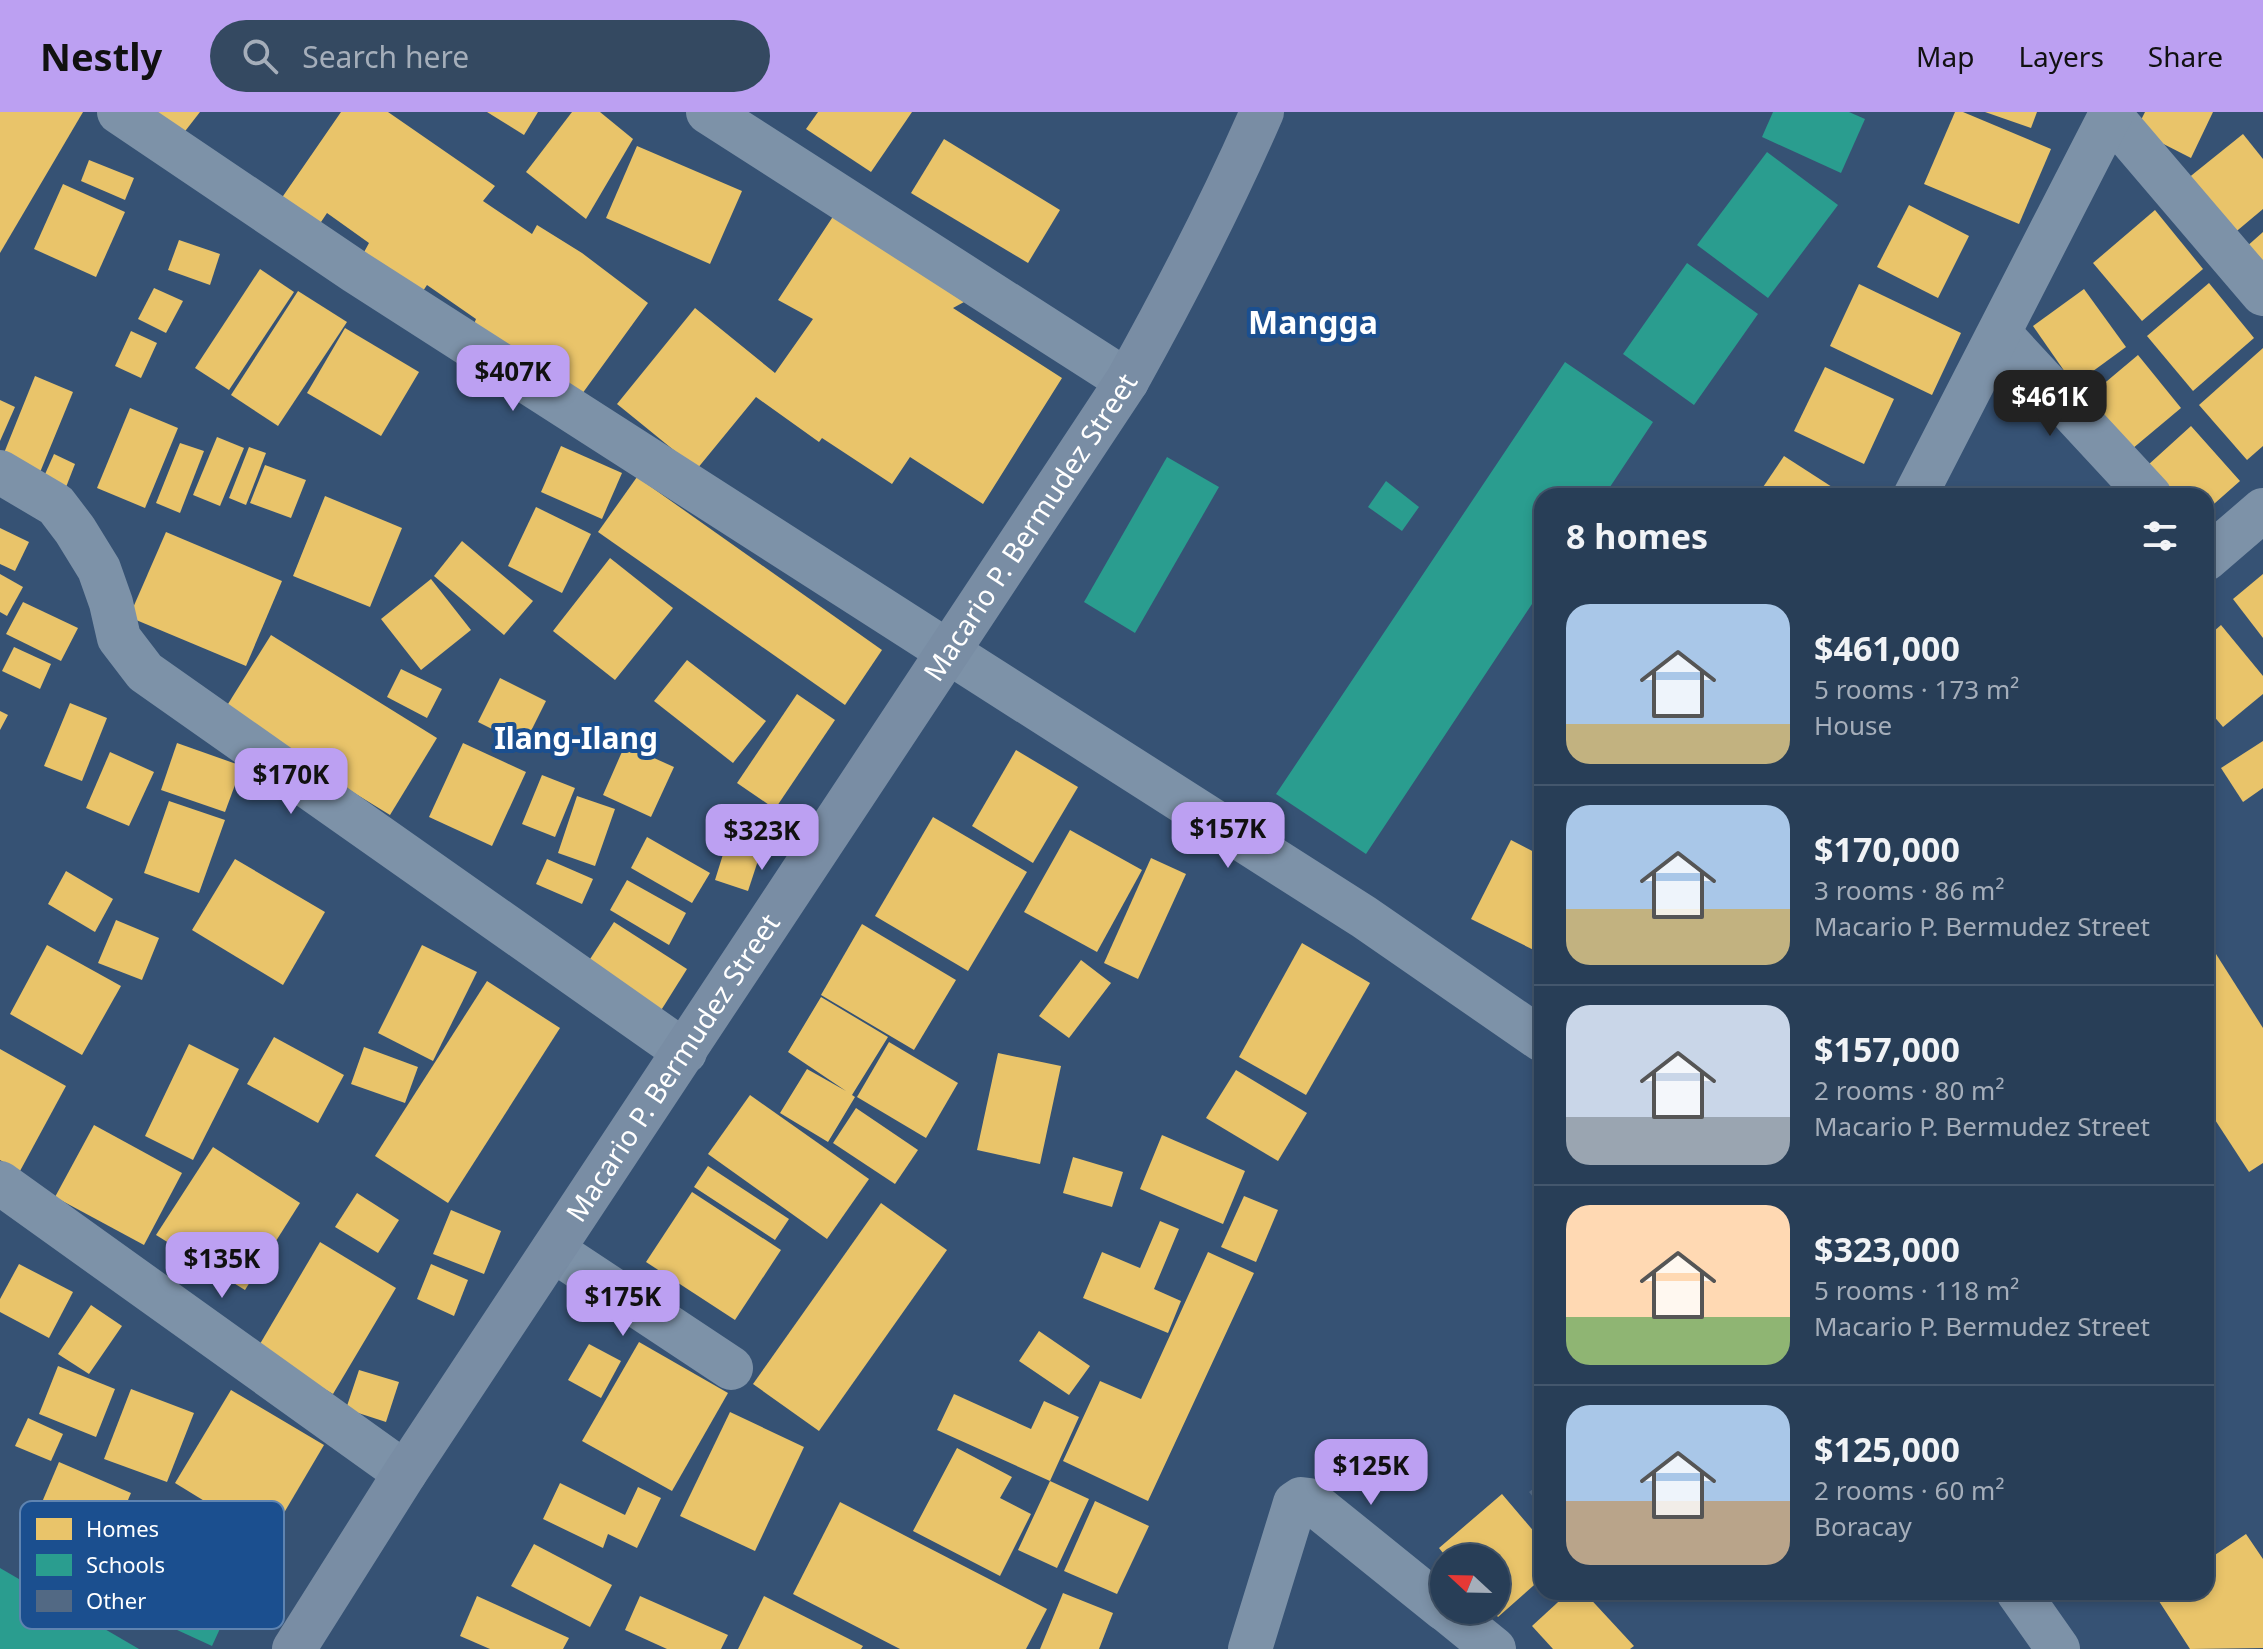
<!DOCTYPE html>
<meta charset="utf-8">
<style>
:root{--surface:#283e57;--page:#344961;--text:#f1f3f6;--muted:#a5aeba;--line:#44576d;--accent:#bca0f2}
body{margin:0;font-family:"Noto Sans",sans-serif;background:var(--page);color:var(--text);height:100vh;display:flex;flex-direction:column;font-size:30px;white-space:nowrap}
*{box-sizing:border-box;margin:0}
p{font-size:26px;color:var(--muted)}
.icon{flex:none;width:44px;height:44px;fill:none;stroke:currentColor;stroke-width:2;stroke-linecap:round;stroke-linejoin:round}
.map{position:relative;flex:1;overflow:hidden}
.panel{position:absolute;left:1534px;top:376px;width:680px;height:1112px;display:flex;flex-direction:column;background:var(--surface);border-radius:24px;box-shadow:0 4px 12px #0003,0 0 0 2px var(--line)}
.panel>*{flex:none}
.needle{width:52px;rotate:292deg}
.tools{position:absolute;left:1430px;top:1432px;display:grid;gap:16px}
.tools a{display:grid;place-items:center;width:80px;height:80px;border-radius:50%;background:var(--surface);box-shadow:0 4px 12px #0003,0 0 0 2px var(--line);font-size:40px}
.price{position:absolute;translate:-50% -68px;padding:0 18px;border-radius:16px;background:var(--accent);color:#111;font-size:26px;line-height:52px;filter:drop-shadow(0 2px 4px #0008)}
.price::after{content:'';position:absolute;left:50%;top:48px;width:24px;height:18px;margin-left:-12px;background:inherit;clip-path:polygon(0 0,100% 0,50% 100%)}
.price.active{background:#222;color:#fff}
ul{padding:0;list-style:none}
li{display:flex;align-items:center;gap:24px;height:200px;padding:0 32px}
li+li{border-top:2px solid var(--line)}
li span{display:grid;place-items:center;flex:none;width:224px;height:160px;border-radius:24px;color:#555}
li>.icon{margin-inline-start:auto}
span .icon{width:96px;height:96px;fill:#fffc;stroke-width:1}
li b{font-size:34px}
h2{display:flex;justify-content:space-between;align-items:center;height:96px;padding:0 32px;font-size:34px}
header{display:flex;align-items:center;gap:48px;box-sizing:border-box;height:112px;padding:0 40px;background:var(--accent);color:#111}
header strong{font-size:38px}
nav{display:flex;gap:44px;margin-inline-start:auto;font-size:28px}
.search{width:560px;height:72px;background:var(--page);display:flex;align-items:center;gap:20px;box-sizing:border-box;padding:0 28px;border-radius:44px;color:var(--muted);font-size:30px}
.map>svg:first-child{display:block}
</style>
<header>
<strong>Nestly</strong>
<div class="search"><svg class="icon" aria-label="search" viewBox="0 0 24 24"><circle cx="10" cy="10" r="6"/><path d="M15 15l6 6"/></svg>Search here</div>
<nav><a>Map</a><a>Layers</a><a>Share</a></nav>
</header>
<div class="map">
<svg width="2263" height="1537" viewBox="0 0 2263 1537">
<rect width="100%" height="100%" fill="#365274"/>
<g fill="#e9c46a">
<path d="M0,0H83L0,141Z"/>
<path d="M144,0H200L179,27Z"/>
<path d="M341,0H388L495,74L483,89L532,122L537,113L582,141L648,191L582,282L521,236L515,245L472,217L476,207L427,173L421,182L363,142L369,131L327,101L319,113L281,87Z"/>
<path d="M487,0H538L524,23Z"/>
<path d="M572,0H600L633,27L586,107L526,60Z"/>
<path d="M818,0H912L871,60L806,17Z"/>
<path d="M1955,0H1963L2051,37L2019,112L1924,72Z"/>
<path d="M1985,0H2037L2031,16Z"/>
<path d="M2145,0H2213L2191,46L2136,18Z"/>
<path d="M2243,22L2263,47V97L2232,123L2187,67Z"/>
<path d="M944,27L1060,98L1028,151L911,81Z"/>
<path d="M637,34L742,79L710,152L606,106Z"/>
<path d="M89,48L134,66L125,88L81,69Z"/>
<path d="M63,72L125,100L96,165L34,137Z"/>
<path d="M1909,93L1969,124L1938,186L1877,155Z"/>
<path d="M2155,98L2203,157L2142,209L2093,151Z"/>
<path d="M834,103L964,190L953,196L1062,266L983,392L910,345L892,372L822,326L819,330L756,285L697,357L617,292L695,196L775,261L813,207L778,188Z"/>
<path d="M2263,120V157L2245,136Z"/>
<path d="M179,128L220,142L210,173L168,158Z"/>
<path d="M260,157L294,180L229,278L195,256Z"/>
<path d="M2209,171L2254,226L2193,279L2147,224Z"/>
<path d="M1859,172L1961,221L1932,283L1830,234Z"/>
<path d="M154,176L183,189L166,221L138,207Z"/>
<path d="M2084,177L2126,235L2074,273L2033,214Z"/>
<path d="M298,179L347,210L278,314L231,283Z"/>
<path d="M345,216L419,260L381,324L307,281Z"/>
<path d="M131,219L157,231L141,266L115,254Z"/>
<path d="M2263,236V334L2247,348L2199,293Z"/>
<path d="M2138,243L2181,296L2132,337L2088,285Z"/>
<path d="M1825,255L1894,287L1864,352L1794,319Z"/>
<path d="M35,264L73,280L36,370L0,351Z"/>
<path d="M0,288L15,295L0,329Z"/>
<path d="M130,296L178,316L145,396L97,376Z"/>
<path d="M2191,314L2240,369L2206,399V384H2176L2148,353Z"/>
<path d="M217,325L244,336L220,394L193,383Z"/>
<path d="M180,331L204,339L180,401L156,391Z"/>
<path d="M561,334L622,361L602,407L541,380Z"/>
<path d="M249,335L266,341L246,393L229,386Z"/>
<path d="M54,342L75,352L61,388L38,378Z"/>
<path d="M1784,344L1846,384H1757Z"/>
<path d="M265,353L306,368L291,406L250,391Z"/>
<path d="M637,365L882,538L845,593L598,420Z"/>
<path d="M325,384L402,416L370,495L293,464Z"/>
<path d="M536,395L591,422L562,481L508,454Z"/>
<path d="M0,416L29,430L15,459L0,452Z"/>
<path d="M166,420L282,469L246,554L129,505Z"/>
<path d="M462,429L533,489L504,523L434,464Z"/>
<path d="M610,446L673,496L615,568L553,519Z"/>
<path d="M0,462L23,475L7,504L0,500Z"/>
<path d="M2263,462V526L2233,487Z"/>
<path d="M431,467L471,518L421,558L381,507Z"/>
<path d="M23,490L78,516L61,549L6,522Z"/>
<path d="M2221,513L2263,564V582L2223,615L2206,595V526Z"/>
<path d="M271,523L437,626L390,703L223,600Z"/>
<path d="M14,535L51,552L40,577L2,559Z"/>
<path d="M687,548L766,609L733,651L654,589Z"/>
<path d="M401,557L442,577L427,606L387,585Z"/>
<path d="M500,566L546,589L524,633L478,610Z"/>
<path d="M797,582L835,608L775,697L737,671Z"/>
<path d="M70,591L107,606L82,669L44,654Z"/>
<path d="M0,599L8,603L0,618Z"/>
<path d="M2263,629V676L2243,690L2221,656Z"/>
<path d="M177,631L242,654L225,700L161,678Z"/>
<path d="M463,631L526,660L492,734L429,705Z"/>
<path d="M625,633L674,655L651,705L603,683Z"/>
<path d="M1016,638L1078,675L1033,751L972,714Z"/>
<path d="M110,640L154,660L129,714L86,696Z"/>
<path d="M542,663L575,676L555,725L522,712Z"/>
<path d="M577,684L615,697L595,754L558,741Z"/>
<path d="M169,689L225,708L199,781L144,761Z"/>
<path d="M933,705L1027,760L968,859L875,804Z"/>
<path d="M734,707L768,718L748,779L715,768Z"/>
<path d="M1070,718L1142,758L1097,840L1024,800Z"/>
<path d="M647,725L710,761L692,791L631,756Z"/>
<path d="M1511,728L1542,744V842L1471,807Z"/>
<path d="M1151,746L1186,762L1138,867L1104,851Z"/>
<path d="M235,747L325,800L283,873L192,818Z"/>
<path d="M547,747L593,767L582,792L536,772Z"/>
<path d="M66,759L113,787L95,820L48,792Z"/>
<path d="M627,768L686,801L669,833L610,798Z"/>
<path d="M116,808L159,826L142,868L98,851Z"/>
<path d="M614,810L687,857L655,908L581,861Z"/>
<path d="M862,812L956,868L914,938L821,883Z"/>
<path d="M1302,831L1370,871L1306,983L1239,945Z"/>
<path d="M47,833L121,874L82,943L10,902Z"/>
<path d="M422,833L477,860L433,949L378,921Z"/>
<path d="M2216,842L2263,916V1051L2249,1060L2206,994V849Z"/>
<path d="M1081,848L1111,871L1069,926L1039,904Z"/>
<path d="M487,869L560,916L448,1091L375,1044Z"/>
<path d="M821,885L888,925L852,983L855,985L828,1030L780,1001L807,957L846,979L788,940Z"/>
<path d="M274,925L344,963L318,1011L247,972Z"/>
<path d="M889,930L958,971L926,1026L857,985Z"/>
<path d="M189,932L239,957L193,1048L145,1024Z"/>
<path d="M364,935L418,955L405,991L351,972Z"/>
<path d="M0,937L66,974L20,1059L0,1048Z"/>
<path d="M998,941L1061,954L1040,1052L977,1038Z"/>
<path d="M1236,958L1307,1001L1278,1049L1206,1006Z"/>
<path d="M750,983L869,1067L827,1127L708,1042Z"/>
<path d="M856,996L918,1038L895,1072L833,1031Z"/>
<path d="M94,1013L182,1061L144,1133L55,1085Z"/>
<path d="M1162,1023L1245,1059L1223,1112L1140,1077Z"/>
<path d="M213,1035L300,1091L245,1178L156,1123Z"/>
<path d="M1073,1045L1123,1060L1112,1095L1063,1081Z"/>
<path d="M708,1054L789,1107L775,1128L694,1075Z"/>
<path d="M692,1080L781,1138L735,1208L646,1150Z"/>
<path d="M357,1081L399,1108L378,1141L335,1115Z"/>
<path d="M1244,1084L1278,1098L1256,1150L1221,1135Z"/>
<path d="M881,1091L947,1138L819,1319L753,1272Z"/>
<path d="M451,1098L501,1119L484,1162L433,1142Z"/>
<path d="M1160,1109L1179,1117L1154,1177L1181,1189L1168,1221L1083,1186L1102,1140L1140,1156Z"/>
<path d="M320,1130L396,1176L333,1282L257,1237Z"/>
<path d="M1208,1140L1254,1161L1148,1389L1063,1349L1100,1269L1141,1287Z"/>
<path d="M19,1152L73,1180L49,1226L0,1200V1187Z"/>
<path d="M431,1152L468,1168L454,1204L417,1187Z"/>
<path d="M91,1193L122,1214L89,1262L58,1242Z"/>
<path d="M1039,1219L1090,1254L1069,1283L1019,1249Z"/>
<path d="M639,1230L728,1281L672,1379L582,1329Z"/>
<path d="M589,1232L621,1249L601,1286L568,1268Z"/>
<path d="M58,1254L115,1277L96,1325L39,1302Z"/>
<path d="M359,1258L399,1270L386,1310L346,1297Z"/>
<path d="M131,1277L194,1301L167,1370L104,1347Z"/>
<path d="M231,1278L324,1333L268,1428L175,1371Z"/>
<path d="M954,1282L1031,1317L1044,1289L1079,1305L1050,1369L1089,1387L1057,1456L1018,1438L1050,1369L937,1318Z"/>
<path d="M730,1300L804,1335L755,1439L680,1404Z"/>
<path d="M28,1306L63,1322L51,1349L15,1334Z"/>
<path d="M957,1336L1012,1365L1000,1386L1031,1402L1000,1464L913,1419Z"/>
<path d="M59,1350L131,1381L109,1432L37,1402Z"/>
<path d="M560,1371L625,1403L638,1375L661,1386L637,1436L608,1422L603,1436L543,1407Z"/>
<path d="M1502,1382L1542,1429V1466L1498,1505L1492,1498H1496V1446H1447L1439,1436Z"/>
<path d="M1095,1389L1149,1414L1117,1482L1064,1459Z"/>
<path d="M840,1390L1047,1497L1026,1537H900L793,1482Z"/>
<path d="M2246,1422L2263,1447V1536L2190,1537L2155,1483L2160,1480H2206V1449Z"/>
<path d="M534,1432L612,1473L590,1515L511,1474Z"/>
<path d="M1569,1480H1584L1634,1534L1630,1537H1553L1532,1514Z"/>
<path d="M1063,1481L1113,1501L1099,1537H1040Z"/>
<path d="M477,1484L569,1526L563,1537H490L460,1524Z"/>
<path d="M640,1484L728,1523L721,1537H667L625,1518Z"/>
<path d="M764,1484L863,1534L861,1537H738Z"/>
</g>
<g fill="#2a9d8f">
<path d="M1773,0H1849L1865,7L1841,61L1762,25Z"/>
<path d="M1767,40L1838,93L1768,186L1697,133Z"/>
<path d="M1687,151L1758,202L1694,293L1623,242Z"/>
<path d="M1565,250L1653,310L1604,384H1542V477L1366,742L1276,682Z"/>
<path d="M1167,345L1219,375L1135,521L1084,490Z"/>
<path d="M1386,369L1419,395L1402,419L1368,395Z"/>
<path d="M159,1390L258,1434L212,1534L114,1489Z"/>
<path d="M0,1456L139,1537H0Z"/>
</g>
<path fill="#526984" d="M1542,1370V1396L1529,1380Z"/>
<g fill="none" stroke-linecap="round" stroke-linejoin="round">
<g stroke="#7d92a8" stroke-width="44">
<path d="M119,0L356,160L947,539"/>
<path d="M708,0L1127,269"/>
<path d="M2111,4L2263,182"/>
<path d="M2000,222L2150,384"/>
<path d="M0,360L56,393L75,418L99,457L111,491L119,526L145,560L685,940"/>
<path d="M1915,384L2112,0"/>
<path d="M2206,447L2263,398"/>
<path d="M0,1071L405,1361"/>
<path d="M553,1138L731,1256"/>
<path d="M1446,1498L1494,1537"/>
<path d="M1250,1537L1295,1391L1301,1387L1309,1388L1444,1497"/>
</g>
<g stroke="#7d92a8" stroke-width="44">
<path d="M947,539L1364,805L1542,928"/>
<path d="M2018,1480L2058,1537"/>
</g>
<path stroke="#798da4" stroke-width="44" id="s1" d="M294,1537L405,1361L1127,269C1176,181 1222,92 1262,0"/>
</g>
<g text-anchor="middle" stroke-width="8" stroke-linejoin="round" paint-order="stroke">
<g font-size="28" fill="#fff" stroke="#1b4f8f">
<text dy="10" stroke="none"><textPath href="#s1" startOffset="1342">Macario P. Bermudez Street</textPath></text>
<text dy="10" stroke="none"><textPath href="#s1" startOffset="694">Macario P. Bermudez Street</textPath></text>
</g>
<g font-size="30" font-weight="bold" fill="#fff" stroke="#1b4f8f">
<text x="576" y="637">Ilang-Ilang</text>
</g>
<g font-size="32" font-weight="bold" fill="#fff" stroke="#1b4f8f">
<text x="1313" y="222">Mangga</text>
</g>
</g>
<rect x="20" y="1389" width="264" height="128" rx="12" fill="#1b4f8f" stroke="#5f84b1" stroke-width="2"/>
<rect x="36" y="1406" width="36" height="22" fill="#e9c46a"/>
<rect x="36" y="1442" width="36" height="22" fill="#2a9d8f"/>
<rect x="36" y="1478" width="36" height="22" fill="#526984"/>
<g font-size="22" fill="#fff">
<text x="86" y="1425">Homes</text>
<text x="86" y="1461">Schools</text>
<text x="86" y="1497">Other</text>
</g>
</svg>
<div class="tools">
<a><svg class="needle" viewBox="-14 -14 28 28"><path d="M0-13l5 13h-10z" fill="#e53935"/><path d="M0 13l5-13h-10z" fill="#a5aeba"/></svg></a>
</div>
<b class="price" style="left:513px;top:301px">$407K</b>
<b class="price active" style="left:2050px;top:326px">$461K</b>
<b class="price" style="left:291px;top:704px">$170K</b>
<b class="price" style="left:1228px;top:758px">$157K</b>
<b class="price" style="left:762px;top:760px">$323K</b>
<b class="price" style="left:222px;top:1188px">$135K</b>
<b class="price" style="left:623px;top:1226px">$175K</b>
<b class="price" style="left:1371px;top:1395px">$125K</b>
<section class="panel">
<h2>8 homes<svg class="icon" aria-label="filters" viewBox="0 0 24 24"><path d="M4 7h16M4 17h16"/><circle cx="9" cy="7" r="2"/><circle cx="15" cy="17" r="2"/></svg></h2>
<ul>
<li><span style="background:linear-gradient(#a9c7e8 75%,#c2b280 0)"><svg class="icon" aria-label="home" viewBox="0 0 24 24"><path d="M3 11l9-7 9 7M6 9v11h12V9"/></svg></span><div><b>$461,000</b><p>5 rooms · 173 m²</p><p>House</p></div></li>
<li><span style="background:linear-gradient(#a9c7e8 65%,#c2b280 0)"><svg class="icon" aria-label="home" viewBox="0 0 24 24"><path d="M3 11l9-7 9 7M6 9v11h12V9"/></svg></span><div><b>$170,000</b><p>3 rooms · 86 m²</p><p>Macario P. Bermudez Street</p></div></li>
<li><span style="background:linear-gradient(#c9d6e8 70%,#9aa5b1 0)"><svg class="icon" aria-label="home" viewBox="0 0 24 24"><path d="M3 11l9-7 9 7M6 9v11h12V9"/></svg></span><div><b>$157,000</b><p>2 rooms · 80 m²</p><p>Macario P. Bermudez Street</p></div></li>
<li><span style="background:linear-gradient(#ffd9b3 70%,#8fb573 0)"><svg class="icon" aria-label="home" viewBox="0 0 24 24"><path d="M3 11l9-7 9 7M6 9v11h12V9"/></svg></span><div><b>$323,000</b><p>5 rooms · 118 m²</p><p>Macario P. Bermudez Street</p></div></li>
<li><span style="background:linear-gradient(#a9c7e8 60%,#b9a48a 0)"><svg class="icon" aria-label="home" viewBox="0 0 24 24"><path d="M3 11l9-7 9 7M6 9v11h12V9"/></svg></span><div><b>$125,000</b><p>2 rooms · 60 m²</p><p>Boracay</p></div></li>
</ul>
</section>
</div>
